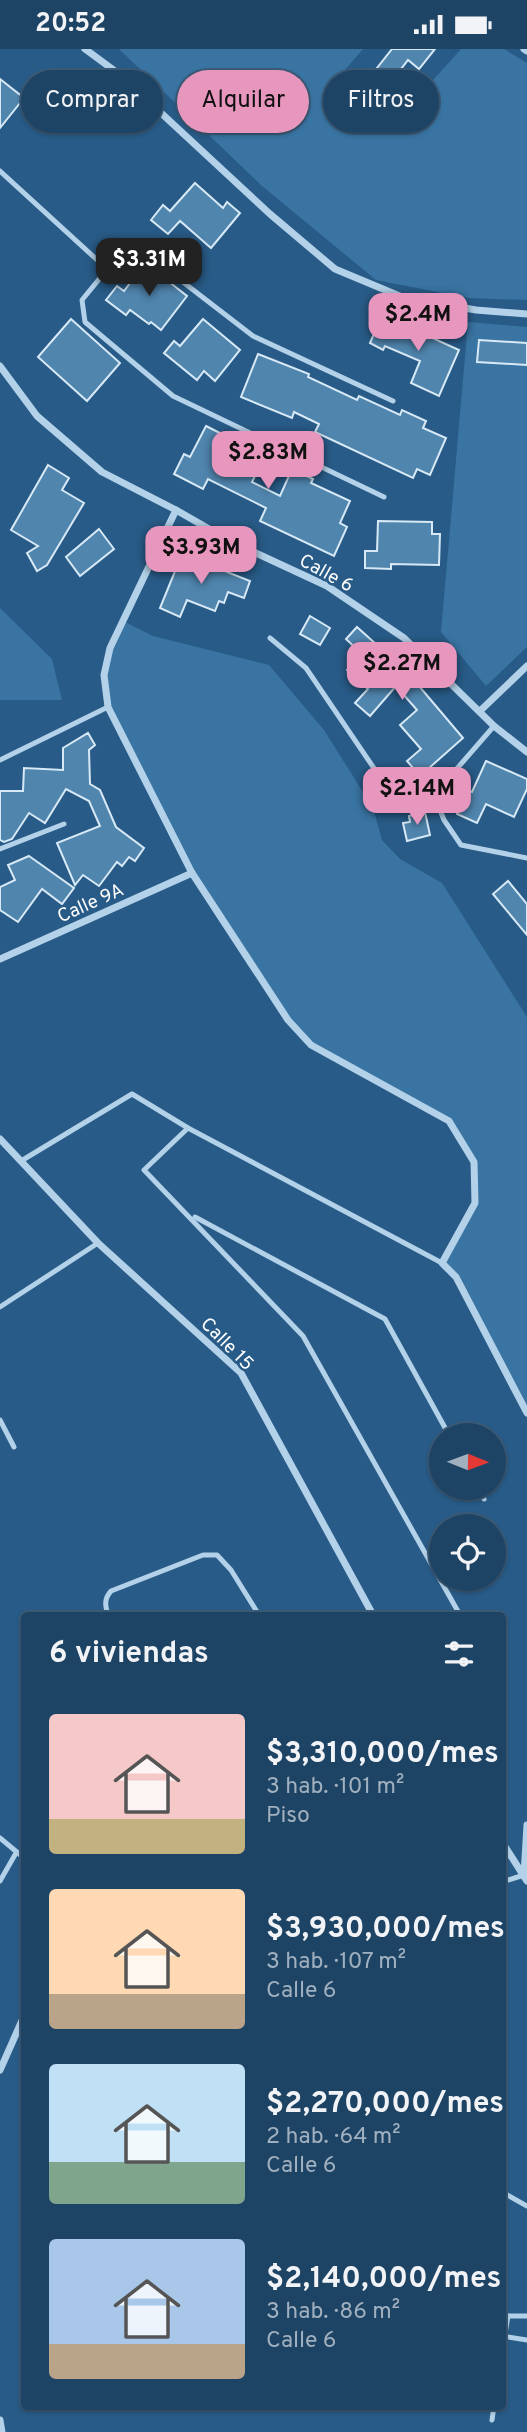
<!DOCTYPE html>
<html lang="es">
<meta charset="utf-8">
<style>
:root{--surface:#1e4465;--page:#264b6b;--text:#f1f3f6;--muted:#a1b0bf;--line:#3c5c79;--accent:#e797bd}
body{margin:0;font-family:Overpass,sans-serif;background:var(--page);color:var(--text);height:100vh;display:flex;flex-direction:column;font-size:26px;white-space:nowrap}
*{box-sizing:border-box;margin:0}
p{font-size:23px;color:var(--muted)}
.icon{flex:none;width:38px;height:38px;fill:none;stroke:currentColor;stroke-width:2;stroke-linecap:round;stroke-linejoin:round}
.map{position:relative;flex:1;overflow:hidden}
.details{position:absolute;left:21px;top:1563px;width:485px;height:798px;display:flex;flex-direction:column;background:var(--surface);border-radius:7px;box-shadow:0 2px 5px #0004,0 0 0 2px var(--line)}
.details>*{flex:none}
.hud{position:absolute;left:21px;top:21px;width:486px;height:63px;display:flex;gap:14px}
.needle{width:46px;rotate:91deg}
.controls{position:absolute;left:429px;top:1374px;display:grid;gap:14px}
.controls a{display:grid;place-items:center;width:77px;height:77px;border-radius:50%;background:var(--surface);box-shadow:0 2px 5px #0004,0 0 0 2px var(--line);font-size:35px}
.price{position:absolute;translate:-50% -60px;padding:0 16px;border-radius:14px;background:var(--accent);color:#111;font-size:23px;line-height:46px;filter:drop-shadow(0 2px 4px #0008)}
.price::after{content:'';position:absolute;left:50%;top:42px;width:21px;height:16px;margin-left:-10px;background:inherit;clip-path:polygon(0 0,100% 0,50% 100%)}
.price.active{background:#222;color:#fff}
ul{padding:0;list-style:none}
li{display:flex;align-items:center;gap:21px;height:175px;padding:0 28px}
li span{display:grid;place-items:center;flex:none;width:196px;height:140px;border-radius:7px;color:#555}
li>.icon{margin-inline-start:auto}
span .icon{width:84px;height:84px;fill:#fffc;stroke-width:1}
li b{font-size:30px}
h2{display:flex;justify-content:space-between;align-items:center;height:84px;padding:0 28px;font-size:30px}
.pill{padding:0 24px;border-radius:32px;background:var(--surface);box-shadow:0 2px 5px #0004,0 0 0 2px var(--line);font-size:24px;line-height:63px}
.pill.active{background:var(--accent);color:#111}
.status{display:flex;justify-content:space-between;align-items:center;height:49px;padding:0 35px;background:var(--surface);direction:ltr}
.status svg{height:19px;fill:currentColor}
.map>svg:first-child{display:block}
</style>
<div class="status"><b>20:52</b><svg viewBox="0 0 49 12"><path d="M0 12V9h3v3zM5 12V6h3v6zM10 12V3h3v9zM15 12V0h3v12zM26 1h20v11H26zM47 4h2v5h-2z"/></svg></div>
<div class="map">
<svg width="527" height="2383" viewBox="0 0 527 2383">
<rect width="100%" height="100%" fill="#285b87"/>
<g fill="#3974a2">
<path d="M119,0H363L332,36L390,79L461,0H504L527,14V251L468,249L376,231L262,137Z"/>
<path d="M468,273L527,278V598L486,637L441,583Z"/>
<path d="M0,559L52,610L62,651H0Z"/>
<path d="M123,572L153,587L269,616L324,681L373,759L382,791L400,810L442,834L527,968V1364L456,1228L442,1214L475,1154L474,1113L449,1072L311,996L288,971L192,824L108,658L104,626Z"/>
</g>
<g fill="#5085ae" stroke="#d7e9f6" stroke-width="2">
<path d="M392,0H435L419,20L408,11L378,50L362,38Z"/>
<path d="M0,30L24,49L0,79Z"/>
<path d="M195,134L223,159L227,153L240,164L211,199L180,172L168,185L151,171L163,156L170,162Z"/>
<path d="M145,214L187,247L161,281L151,273L149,275L130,261L126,266L106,251L117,237L124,242Z"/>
<path d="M382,266L459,301L439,347L411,334L420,312L385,297L383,301L370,294Z"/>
<path d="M71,270L120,314L87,352L38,308Z"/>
<path d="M203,270L240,301L215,332L204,322L197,331L164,304L174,292L180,297Z"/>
<path d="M479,291L527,294V316L477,313Z"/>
<path d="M258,305L309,325L308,328L357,351L359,347L400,366L402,361L426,372L423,379L446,389L430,426L417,420L413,429L315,383L319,375L294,363L292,369L241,348Z"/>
<path d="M206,377L265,407L252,433L280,447L292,420L313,430L311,434L350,452L340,474L347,478L334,507L260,472L266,459L208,430L203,440L174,425L184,405L190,408Z"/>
<path d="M48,416L69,429L62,441L84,454L47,516L37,522L27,504L38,497L11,481Z"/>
<path d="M378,472L432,473V485H440L439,516L391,515V520L365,519V502H377Z"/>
<path d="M99,480L114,500L80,527L66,508Z"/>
<path d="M182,505L250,532L244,549L228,543L224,554L219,552L215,562L187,551L180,568L160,559Z"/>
<path d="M310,567L330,579L320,596L300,585Z"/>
<path d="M357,578L408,624L463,689L420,727L407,712L421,700L400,676L417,661L396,637L370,667L355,654L368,640L347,621L362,605L346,590Z"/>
<path d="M88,684L95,696L89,701L90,735L100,741L116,778L144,799L135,812L129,808L122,817L117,813L99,837L83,826L75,836L57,794L100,777L89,752L66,740L45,774L29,764L12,790L4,793L0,791V742H23L24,719L63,721V699Z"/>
<path d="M486,712L527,730V740L514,768L486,755L477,774L457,765L467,741L472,743Z"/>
<path d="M425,763L430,786L407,792L403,774L410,773L409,767Z"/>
<path d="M29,807L74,839L62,855L42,840L18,873L0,861V838L15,831L8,816Z"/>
<path d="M508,832L527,855V886L493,845Z"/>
</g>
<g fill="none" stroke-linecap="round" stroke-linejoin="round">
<g stroke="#b3d1e8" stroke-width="5">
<path d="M0,122L107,220"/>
<path d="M384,448L173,347L85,273L82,251L123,201L140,200L253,287L393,352"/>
<path d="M270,589L306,619L388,740L412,745L434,746"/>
<path d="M0,711L108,658"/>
<path d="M434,746L444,771L461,796L527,809"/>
<path d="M434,746L494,677"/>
<path d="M0,800L64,775"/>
<path d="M188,1079L144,1121L303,1287L460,1566"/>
<path d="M21,1112L132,1045L188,1079L442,1214"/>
<path d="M195,1168L385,1270L449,1386"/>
<path d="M0,1258L98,1194"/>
<path d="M0,1371L14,1398"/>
<path d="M478,1438L484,1450"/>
<path d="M108,1566C105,1556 104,1550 111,1542L203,1506H217L231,1521L259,1566"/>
<path d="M0,1789L24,1809"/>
<path d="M0,1832L16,1804"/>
<path d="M502,1833L524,1826"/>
<path d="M502,2143L527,2157"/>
<path d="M502,2272L508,2267H527"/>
<path d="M502,2287L527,2291"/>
<path d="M502,2303L508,2267"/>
<path d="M492,2371L494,2357"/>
</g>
<g stroke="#b3d1e8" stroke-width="7">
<path d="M85,0L119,25L270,165L335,220L402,248L476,261L527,265"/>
<path d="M524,0L527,2"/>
<path d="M0,317L37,367L102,423L176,461L230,492L327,537L404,589L494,677L527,703"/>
<path d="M176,461L110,599L104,626L108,658L192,824L288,971L311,996L449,1072L474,1113L475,1154L442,1214L456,1228L527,1364"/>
<path d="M481,661L527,617"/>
<path d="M0,910L192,824"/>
<path d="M0,1090L98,1194L241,1324L373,1566"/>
<path d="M502,1793L527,1832"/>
<path d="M524,1826L527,1776"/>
<path d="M0,2021L24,1967"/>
<path d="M0,2371L2,2383"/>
</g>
</g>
<g text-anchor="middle" stroke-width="5" stroke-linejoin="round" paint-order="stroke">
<g font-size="19" fill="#fff" stroke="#285b87">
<text transform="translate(327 523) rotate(29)" y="7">Calle 6</text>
<text transform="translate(90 853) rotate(-24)" y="7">Calle 9A</text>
<text transform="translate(228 1294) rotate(45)" y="7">Calle 15</text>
</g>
</g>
</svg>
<div class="controls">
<a><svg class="needle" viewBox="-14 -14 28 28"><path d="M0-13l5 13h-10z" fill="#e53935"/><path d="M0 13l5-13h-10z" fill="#a1b0bf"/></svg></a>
<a><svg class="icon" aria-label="locate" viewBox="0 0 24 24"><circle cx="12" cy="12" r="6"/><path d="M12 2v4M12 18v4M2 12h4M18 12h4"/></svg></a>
</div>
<b class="price active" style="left:149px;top:249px">$3.31M</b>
<b class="price" style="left:418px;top:304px">$2.4M</b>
<b class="price" style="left:268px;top:442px">$2.83M</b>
<b class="price" style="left:201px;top:537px">$3.93M</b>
<b class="price" style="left:402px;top:653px">$2.27M</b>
<b class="price" style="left:417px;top:778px">$2.14M</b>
<div class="hud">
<a class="pill">Comprar</a>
<a class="pill active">Alquilar</a>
<a class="pill">Filtros</a>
</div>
<section class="details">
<h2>6 viviendas<svg class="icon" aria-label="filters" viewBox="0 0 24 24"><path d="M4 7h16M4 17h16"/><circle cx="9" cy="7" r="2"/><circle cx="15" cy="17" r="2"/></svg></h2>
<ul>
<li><span style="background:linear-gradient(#f6c9c9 75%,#c2b280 0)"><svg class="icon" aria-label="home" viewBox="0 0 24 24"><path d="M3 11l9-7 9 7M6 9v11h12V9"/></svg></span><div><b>$3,310,000/mes</b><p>3 hab. · 101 m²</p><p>Piso</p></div></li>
<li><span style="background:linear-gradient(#ffd9b3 75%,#b9a48a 0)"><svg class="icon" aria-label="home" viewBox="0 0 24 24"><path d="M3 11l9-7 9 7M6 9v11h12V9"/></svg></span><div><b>$3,930,000/mes</b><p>3 hab. · 107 m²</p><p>Calle 6</p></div></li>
<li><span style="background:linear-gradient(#bfe0f5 70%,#7fa58c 0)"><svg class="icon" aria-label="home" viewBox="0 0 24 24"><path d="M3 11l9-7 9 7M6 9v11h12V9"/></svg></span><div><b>$2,270,000/mes</b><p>2 hab. · 64 m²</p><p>Calle 6</p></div></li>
<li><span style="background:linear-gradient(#a9c7e8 75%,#b9a48a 0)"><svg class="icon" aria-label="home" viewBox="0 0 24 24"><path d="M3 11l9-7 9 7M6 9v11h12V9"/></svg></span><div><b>$2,140,000/mes</b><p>3 hab. · 86 m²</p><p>Calle 6</p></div></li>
</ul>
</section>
</div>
